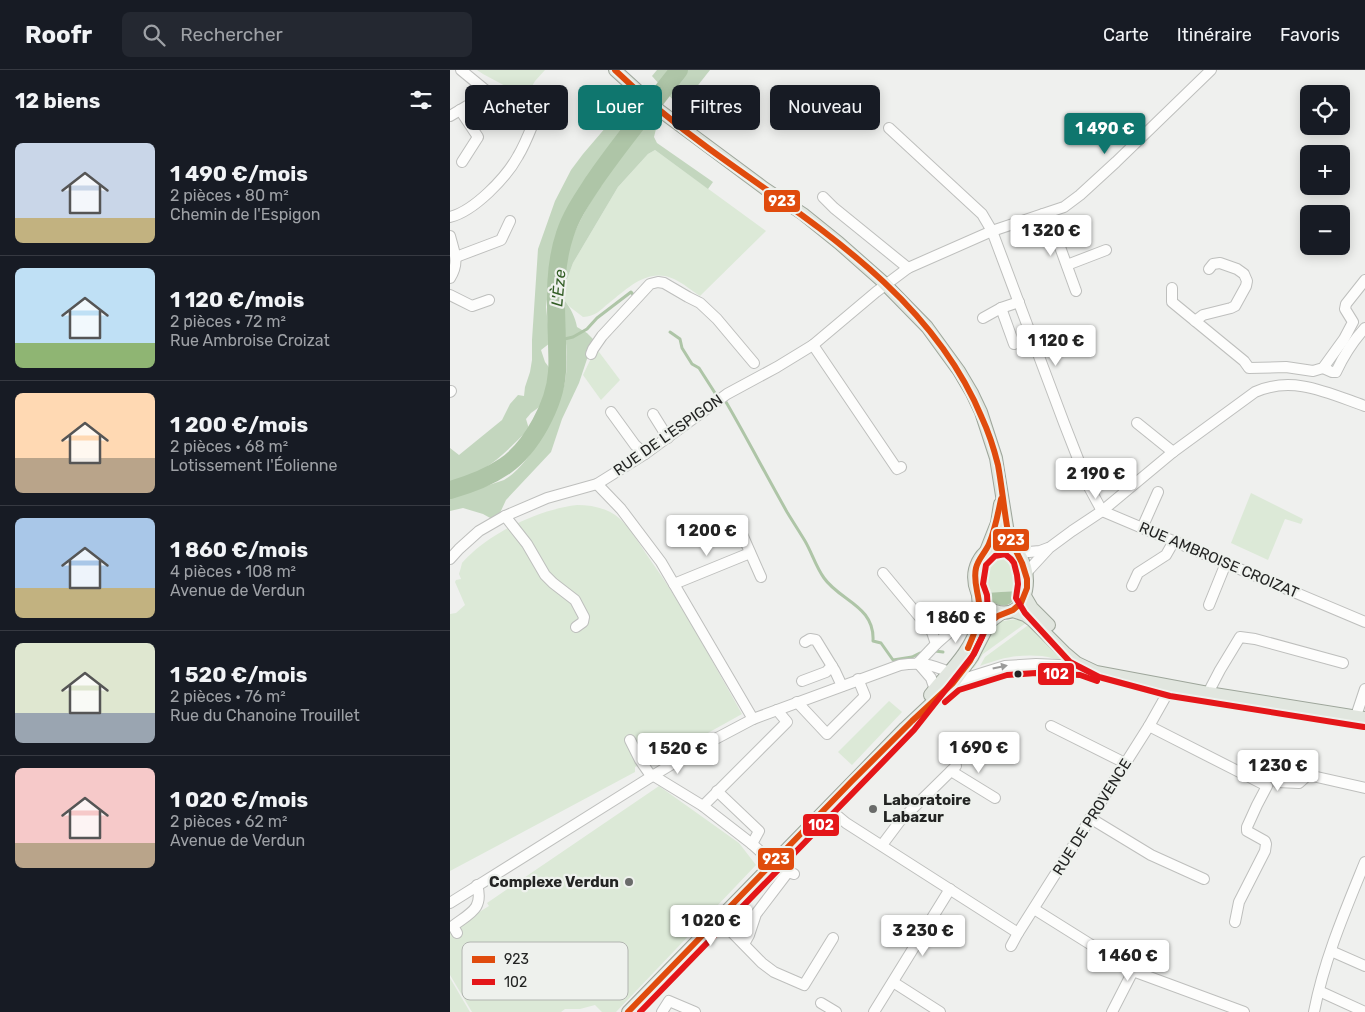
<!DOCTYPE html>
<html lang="fr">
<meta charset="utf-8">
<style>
:root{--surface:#171b24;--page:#242831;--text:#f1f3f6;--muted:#9ea1a6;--line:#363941;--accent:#0f766e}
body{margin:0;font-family:Rubik,sans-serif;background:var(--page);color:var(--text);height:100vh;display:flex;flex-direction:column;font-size:19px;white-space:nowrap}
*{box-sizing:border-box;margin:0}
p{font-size:16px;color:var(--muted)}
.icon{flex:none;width:28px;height:28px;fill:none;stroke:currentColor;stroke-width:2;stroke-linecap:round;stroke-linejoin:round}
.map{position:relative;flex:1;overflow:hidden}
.drawer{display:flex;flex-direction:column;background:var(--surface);width:450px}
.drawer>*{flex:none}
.top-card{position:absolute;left:15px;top:15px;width:475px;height:45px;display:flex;gap:10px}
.buttons{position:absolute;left:850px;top:15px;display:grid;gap:10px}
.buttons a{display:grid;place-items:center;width:50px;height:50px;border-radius:8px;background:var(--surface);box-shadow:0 2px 12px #0003;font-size:25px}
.price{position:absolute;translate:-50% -42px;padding:0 11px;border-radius:5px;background:#fff;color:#222;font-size:16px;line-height:32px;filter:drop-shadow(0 1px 2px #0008)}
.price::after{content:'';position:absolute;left:50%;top:30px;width:15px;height:11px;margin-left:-8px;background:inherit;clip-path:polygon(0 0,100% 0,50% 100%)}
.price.current{background:var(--accent);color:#fff}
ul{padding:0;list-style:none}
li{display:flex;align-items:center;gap:15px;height:125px;padding:0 15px}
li+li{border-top:1px solid var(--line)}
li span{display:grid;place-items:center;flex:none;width:140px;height:100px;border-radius:8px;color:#555}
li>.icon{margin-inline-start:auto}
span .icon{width:60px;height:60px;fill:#fffc;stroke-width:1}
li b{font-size:21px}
h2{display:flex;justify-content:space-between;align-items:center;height:60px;padding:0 15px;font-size:21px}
.tag{padding:0 18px;border-radius:8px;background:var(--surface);box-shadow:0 2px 12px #0003;font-size:18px;line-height:45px}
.tag.current{background:var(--accent);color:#fff}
header{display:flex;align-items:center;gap:30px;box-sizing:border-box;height:70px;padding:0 25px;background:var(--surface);border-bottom:1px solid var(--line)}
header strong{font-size:24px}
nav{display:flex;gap:28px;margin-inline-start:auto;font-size:18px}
.search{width:350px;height:45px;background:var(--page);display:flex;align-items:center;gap:12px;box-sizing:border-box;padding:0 18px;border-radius:8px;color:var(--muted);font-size:19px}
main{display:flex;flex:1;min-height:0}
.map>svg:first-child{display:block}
</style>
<header>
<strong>Roofr</strong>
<div class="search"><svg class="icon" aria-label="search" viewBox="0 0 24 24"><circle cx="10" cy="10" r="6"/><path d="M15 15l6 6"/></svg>Rechercher</div>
<nav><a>Carte</a><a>Itinéraire</a><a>Favoris</a></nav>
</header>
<main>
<section class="drawer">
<h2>12 biens<svg class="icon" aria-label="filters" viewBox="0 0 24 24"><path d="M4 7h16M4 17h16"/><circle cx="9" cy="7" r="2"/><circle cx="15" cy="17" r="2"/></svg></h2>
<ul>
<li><span style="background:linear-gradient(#c9d6e8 75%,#c2b280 0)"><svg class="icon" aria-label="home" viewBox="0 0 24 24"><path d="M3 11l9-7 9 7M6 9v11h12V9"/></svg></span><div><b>1 490 €/mois</b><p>2 pièces · 80 m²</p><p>Chemin de l'Espigon</p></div></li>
<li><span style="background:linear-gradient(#bfe0f5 75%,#8fb573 0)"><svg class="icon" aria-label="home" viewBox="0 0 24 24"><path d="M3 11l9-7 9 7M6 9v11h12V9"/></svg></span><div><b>1 120 €/mois</b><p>2 pièces · 72 m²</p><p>Rue Ambroise Croizat</p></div></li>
<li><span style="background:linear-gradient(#ffd9b3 65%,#b9a48a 0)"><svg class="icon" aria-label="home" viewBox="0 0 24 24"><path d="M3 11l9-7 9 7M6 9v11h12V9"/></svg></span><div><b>1 200 €/mois</b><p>2 pièces · 68 m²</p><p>Lotissement l'Éolienne</p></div></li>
<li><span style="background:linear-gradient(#a9c7e8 70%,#c2b280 0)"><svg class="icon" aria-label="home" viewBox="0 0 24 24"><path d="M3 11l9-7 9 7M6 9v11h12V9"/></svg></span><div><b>1 860 €/mois</b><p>4 pièces · 108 m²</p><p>Avenue de Verdun</p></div></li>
<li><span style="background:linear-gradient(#dfe7d0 70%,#9aa5b1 0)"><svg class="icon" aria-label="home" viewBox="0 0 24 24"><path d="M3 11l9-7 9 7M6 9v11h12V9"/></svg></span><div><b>1 520 €/mois</b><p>2 pièces · 76 m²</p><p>Rue du Chanoine Trouillet</p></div></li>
<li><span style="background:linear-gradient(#f6c9c9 75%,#b9a48a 0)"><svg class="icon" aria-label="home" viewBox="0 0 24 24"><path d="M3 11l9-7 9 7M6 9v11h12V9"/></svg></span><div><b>1 020 €/mois</b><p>2 pièces · 62 m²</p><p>Avenue de Verdun</p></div></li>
</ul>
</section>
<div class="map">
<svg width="915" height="942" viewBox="0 0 915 942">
<rect width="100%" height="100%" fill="#eff0ee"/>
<g fill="#dce9d7">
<path d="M27,0H95L85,11L76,27L33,4Z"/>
<path d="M205,80L316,161L250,226C242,221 233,213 224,209C198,197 178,218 159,233C149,241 146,246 133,247L120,237L115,231V215L123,193L168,117L198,84Z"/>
<path d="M146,278L170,310L151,330L133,305Z"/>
<path d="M801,423L853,449L851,454L835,449L818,490L781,473Z"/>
<path d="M127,435C141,435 158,438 169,448C181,459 190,475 199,488C234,537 262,591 292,644L202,694L200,690L185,697V702L0,801V544L6,543L15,535L5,512L6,510L11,509L9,504C10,501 11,497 12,493C15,489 19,486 23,482C49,459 92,439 127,435Z"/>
<path d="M553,484C572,488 572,505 569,521L534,523C533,505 530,486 553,484Z"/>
<path d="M567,549L576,553L533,584L524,598H522L545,554L553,551Z"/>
<path d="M577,556H581L615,590C607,590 600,587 592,586C567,584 552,588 530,596L535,587Z"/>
<path d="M439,631L452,642L402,695L388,682Z"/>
<path d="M209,716L289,773L306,795L166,942H152L145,935L130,939H115L111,942H22L0,905V860L39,836L37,833Z"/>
<path d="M0,908L20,942H0Z"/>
</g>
<g fill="#c3d6be">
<path d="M207,0H260L230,38L202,6Z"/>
<path d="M180,29L192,39L131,122L113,153L102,191L96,237L100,273L91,280L95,292L101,300V318L92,335L81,343L76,349L79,359C56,382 33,406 0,414V378L9,385L52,350L60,334L68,325L74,326L75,317L80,302L82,290V270L88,179L105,131L121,100L133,84Z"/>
<path d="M199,46L209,53L206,59L204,67L207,73L263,112L258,119L205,80L198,84L168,117L123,193L115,215V231C121,239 125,247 127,257L137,263L146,272L141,277L129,313L112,349L101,382L56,430L50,443L42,449L33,444L13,438L0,441V428C12,424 24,419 36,416C42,414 48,412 54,410C80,396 106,343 114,316C118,300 117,279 115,263C113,243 105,227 109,207C123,146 165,96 199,46Z"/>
</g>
<path fill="#aec5a7" d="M569,521C561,542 545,538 534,523Z"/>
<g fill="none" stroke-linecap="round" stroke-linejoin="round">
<g stroke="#aec5a7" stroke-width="3">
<path d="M220,262L230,269L232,278L242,294L249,298L265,323"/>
<path d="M106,271L123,267L137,259L147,248L181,222L185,227"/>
<path d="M276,332C297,368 316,405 337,442C343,452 349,461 355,471C362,483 366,497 374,508C390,531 425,536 423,571L431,573L443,590L462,587L470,583"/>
<path d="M485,581L493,582"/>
</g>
<path stroke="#aec5a7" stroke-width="18" d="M0,420C18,415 39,407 55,396C82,377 105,334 107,302C108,293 107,282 107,272C106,236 103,199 115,164C121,145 133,128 144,111C170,73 200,37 229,0"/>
<defs>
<g id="minor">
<path d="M10,40L28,67L12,92"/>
<path d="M0,46L39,23"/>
<path d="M439,58L532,144L542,161L614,353L639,417L652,441L915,552"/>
<path d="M373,127L384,138L458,198"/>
<path d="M593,144L606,166L626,221"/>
<path d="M0,147C24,141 56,108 68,86C76,73 81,58 87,44L39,23L11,0"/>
<path d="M0,166C4,182 10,192 0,208"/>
<path d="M6,187L51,170L60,151"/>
<path d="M617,195L656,180"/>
<path d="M722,218V232L794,291L799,298L836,297L863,301L873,298L894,269L903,252L895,239L896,234L915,210"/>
<path d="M0,225L22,236L39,230"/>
<path d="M551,238L564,274"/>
<path d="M533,248L551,238L569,232"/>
<path d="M745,251L753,245L781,238L785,236L796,216L797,211L794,204L787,199L770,193L763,194L759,199"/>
<path d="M363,275L447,399L451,397"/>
<path d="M141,284L143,279L152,266L200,214L208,212L214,213L238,227L250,233L267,249L304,293"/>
<path d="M873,298L882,302H886C894,285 903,271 915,258"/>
<path d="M0,322L1,321"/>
<path d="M161,342L185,375L195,384"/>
<path d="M203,344L218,368"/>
<path d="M687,353L723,382"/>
<path d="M147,414L171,439L211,492L303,649"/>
<path d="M55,446L77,474L95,505L103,513L125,530L134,547L133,552L126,557"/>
<path d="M692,458L708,422"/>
<path d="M292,464L311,507"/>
<path d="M568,483L590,481L598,478"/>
<path d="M0,489L9,479L29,461L55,446L97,428L147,414L195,384L277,324L327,297L363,275L426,222L458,198L542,161L614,137L630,125L666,92L761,0"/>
<path d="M433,503L482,562L486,574"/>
<path d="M576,503L599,478L622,461L652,441L723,382L805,322C843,305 878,323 915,336"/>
<path d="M224,514L300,483"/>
<path d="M682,516L688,503L716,485L724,471"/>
<path d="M759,535L776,493"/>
<path d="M355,572L360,569L366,570L385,601L392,616"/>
<path d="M468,593L486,574L511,552L509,545"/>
<path d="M468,593L481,608L485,620"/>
<path d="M352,611L376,602L382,596"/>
<path d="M504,612L555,596L586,594L632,596"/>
<path d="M758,623L770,600L790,567L805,569L893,593"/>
<path d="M347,632L377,664L415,626L408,609"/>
<path d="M906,646L915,619"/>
<path d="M601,656L675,693"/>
<path d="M699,656L817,716L807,735L797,757V761L815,771L816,774L815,781L789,832L785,852"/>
<path d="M180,670L190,690L199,703L253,736L302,774L323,793"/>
<path d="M501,701L545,728"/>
<path d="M827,712L849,713L858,705L915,718"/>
<path d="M267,721L309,761L302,774"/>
<path d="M253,736L337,652L327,640"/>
<path d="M377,737L396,753L568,863"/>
<path d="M640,748L701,785L754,809"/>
<path d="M432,775L450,751L506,696"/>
<path d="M0,833L204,705L252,676L303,649L450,595C471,592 480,594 499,602"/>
<path d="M584,839L683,901L794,942"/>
<path d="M269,849L312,893L324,902L354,915L383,868"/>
<path d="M7,863L3,856C20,843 34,839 27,815"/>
<path d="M294,874L299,865L306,844L338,802L344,804"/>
<path d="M561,876L568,863L699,656L721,617"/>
<path d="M881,881L915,896"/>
<path d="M443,912L490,942"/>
<path d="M869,921L915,942"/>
<path d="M371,933L386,942"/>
<path d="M212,942L219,931L245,942"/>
<path d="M424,942L500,819"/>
<path d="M662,942L683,901"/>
<path d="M864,942C874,890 895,841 915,792"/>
</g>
<g id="major">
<path d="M165,0L209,40L314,118L353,144L389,173L432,211L477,257L509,301L522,323L531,342L546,388L558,463L563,479"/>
<path d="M552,475C556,476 560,477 563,479C586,494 581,553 545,541C536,538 530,531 527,522C519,501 529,478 552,475Z"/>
<path d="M536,481L547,453L550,434"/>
<path d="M575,526L582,538L599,555"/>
<path d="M563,541L575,545L583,551L614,582L627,593L646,602L758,623L915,648"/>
<path d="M480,625C497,603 521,582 528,554C530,545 529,535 528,526"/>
<path d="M178,942L455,658L504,612L522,587L540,552L552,543"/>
</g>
</defs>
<use href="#minor" stroke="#bebfbd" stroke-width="12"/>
<use href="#major" stroke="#9da59a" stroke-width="14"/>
<use href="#minor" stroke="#fdfdfc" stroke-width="10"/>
<use href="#major" stroke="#e1e6df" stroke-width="12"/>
<defs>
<g id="bus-1">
<path d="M165,0C194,28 225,54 258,78C361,153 481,224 532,348C539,363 544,379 548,395C552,417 554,440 558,462L561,471L572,493L577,509V518L571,533L563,540L548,546L539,553L520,591L503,613L462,651L402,711L178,942"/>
<path d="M518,578C524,564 531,549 529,533C528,521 523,511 526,498C528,489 535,483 539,474C545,460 548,444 551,429"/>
</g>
<g id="bus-2">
<path d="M495,632L509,620L557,605L586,603L630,605L647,611"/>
<path d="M190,942L464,660L524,584L532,567L538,545L537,525L533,514L536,495L545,486L555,484L561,489L564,493L567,505L568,514L566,528L575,543L620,592L649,607L720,626L914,657"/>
</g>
</defs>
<use href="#bus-1" stroke="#eef1ed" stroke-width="10"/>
<use href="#bus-2" stroke="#eef1ed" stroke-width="10"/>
<use href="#bus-1" stroke="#e04b0d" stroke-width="6"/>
<use href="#bus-2" stroke="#e41619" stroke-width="6"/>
</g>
<defs><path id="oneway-solid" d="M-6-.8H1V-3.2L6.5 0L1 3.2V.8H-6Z" transform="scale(1.25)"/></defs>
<use fill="#9b9b9a" href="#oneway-solid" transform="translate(550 597) rotate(-12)"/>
<circle fill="#232423" stroke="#eef1ed" stroke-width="2" cx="568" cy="604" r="4.5"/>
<g fill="#6a6b6a" stroke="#eef1ed" stroke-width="2">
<circle cx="423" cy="739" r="5"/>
<circle cx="179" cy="812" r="5"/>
</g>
<g text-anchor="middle" stroke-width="4.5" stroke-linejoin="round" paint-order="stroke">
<g font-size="15" fill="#232423" stroke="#eef1ed">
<text transform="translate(218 365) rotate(-35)" y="5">RUE DE L'ESPIGON</text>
<text transform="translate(769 490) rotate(23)" y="5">RUE AMBROISE CROIZAT</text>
<text transform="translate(642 747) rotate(-58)" y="5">RUE DE PROVENCE</text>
</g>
<g font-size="15" font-weight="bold" fill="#232423" stroke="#eef1ed" text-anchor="start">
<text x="433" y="735">Laboratoire<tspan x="433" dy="17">Labazur</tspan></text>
<text x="169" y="817" text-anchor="end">Complexe Verdun</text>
</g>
<g font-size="16" font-style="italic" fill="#305b23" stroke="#eef1ed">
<text transform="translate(108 218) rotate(-85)" y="6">L'Èze</text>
</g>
</g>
<rect x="12" y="872" width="166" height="58" rx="8" fill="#eef1ed" stroke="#b1b4b0" stroke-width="1"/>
<rect x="22" y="886" width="23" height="7" fill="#e04b0d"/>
<rect x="22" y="909" width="23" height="6" fill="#e41619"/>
<g font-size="14" fill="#232423">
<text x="54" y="894">923</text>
<text x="54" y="917">102</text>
</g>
<g stroke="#eef1ed" stroke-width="2">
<rect x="313" y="119" width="38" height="24" rx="5" fill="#e04b0d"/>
<rect x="542" y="458" width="38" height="24" rx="5" fill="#e04b0d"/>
<rect x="587" y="592" width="38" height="24" rx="5" fill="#e41619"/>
<rect x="352" y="743" width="38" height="24" rx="5" fill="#e41619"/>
<rect x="307" y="777" width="38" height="24" rx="5" fill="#e04b0d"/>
</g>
<g font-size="14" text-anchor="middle" font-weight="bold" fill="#fff">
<text x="332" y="136">923</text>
<text x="561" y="475">923</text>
<text x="606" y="609">102</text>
<text x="371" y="760">102</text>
<text x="326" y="794">923</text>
</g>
</svg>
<div class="buttons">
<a><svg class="icon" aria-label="locate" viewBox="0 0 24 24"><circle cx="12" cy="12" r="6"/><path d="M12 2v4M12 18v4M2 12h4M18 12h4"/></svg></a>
<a>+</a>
<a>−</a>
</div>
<b class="price current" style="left:655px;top:85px">1 490 €</b>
<b class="price" style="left:601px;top:187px">1 320 €</b>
<b class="price" style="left:606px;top:297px">1 120 €</b>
<b class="price" style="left:646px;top:430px">2 190 €</b>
<b class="price" style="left:257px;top:487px">1 200 €</b>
<b class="price" style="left:506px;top:574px">1 860 €</b>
<b class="price" style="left:529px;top:704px">1 690 €</b>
<b class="price" style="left:228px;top:705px">1 520 €</b>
<b class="price" style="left:828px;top:722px">1 230 €</b>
<b class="price" style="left:261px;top:877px">1 020 €</b>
<b class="price" style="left:473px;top:887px">3 230 €</b>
<b class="price" style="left:678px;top:912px">1 460 €</b>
<div class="top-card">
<a class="tag">Acheter</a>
<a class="tag current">Louer</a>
<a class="tag">Filtres</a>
<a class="tag">Nouveau</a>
</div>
</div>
</main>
